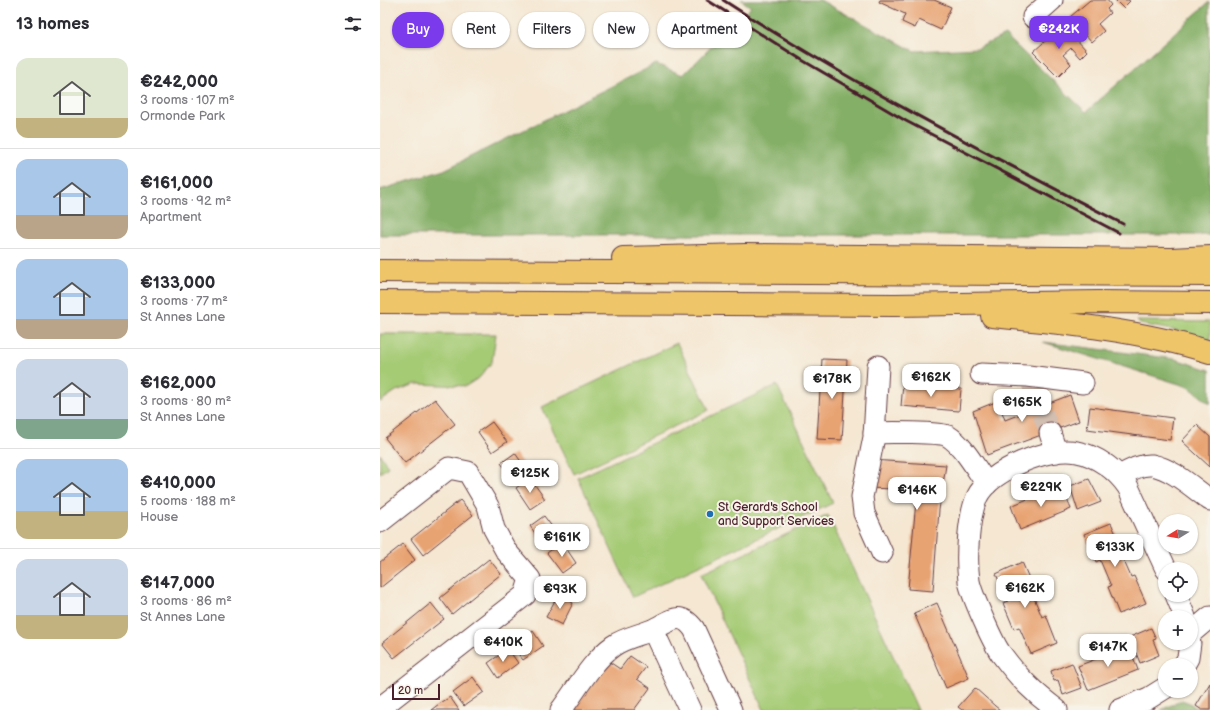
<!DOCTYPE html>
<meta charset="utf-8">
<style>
:root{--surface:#fff;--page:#f7f7f7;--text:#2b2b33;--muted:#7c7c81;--line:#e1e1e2;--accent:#7c3aed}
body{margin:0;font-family:"Balsamiq Sans",sans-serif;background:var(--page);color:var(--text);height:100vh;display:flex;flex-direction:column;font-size:15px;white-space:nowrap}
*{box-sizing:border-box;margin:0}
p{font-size:13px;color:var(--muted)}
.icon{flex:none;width:22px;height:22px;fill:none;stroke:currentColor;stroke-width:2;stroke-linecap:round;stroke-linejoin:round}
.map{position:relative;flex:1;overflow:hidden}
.details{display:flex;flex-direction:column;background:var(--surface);width:380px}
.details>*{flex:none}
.hud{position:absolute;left:12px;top:12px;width:380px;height:36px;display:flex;gap:8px}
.needle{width:26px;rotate:259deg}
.controls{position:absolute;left:778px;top:514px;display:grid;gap:8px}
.controls a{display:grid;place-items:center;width:40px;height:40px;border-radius:50%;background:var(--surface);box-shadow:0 1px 3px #0004;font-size:20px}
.scale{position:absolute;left:12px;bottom:10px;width:48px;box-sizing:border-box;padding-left:4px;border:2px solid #4a1f2b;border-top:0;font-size:11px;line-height:14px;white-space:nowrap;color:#4a1f2b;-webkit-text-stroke:3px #f7f3e8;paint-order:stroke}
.price{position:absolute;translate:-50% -34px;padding:0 9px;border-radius:8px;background:#fff;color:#222;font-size:13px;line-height:26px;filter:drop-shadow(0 1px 2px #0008)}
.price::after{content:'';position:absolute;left:50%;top:24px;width:12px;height:9px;margin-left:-6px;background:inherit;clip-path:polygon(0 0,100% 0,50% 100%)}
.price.selected{background:var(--accent);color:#fff}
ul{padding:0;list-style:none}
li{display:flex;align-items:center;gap:12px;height:100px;padding:0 16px}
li+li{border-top:1px solid var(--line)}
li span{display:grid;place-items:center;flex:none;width:112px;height:80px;border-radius:12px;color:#555}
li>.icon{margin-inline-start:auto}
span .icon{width:48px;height:48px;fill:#fffc;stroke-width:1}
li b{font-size:17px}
h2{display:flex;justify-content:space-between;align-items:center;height:48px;padding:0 16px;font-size:17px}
.tag{padding:0 14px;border-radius:18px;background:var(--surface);box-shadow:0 1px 3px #0004;font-size:14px;line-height:36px}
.tag.selected{background:var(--accent);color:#fff}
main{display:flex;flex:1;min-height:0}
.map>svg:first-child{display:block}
</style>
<main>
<section class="details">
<h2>13 homes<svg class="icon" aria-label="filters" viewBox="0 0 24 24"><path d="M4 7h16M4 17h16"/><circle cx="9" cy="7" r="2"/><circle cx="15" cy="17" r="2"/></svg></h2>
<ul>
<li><span style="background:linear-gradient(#dfe7d0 75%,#c2b280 0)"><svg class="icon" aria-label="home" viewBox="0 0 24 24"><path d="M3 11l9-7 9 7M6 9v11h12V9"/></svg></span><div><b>€242,000</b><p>3 rooms · 107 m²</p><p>Ormonde Park</p></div></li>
<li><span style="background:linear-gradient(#a9c7e8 70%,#b9a48a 0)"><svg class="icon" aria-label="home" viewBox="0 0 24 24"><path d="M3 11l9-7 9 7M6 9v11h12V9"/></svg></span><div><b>€161,000</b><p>3 rooms · 92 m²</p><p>Apartment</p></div></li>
<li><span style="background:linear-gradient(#a9c7e8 75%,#b9a48a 0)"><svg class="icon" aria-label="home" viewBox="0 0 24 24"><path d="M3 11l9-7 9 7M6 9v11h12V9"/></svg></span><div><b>€133,000</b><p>3 rooms · 77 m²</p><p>St Annes Lane</p></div></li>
<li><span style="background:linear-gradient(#c9d6e8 75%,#7fa58c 0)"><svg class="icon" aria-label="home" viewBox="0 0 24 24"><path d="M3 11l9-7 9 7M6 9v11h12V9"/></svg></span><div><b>€162,000</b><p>3 rooms · 80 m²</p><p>St Annes Lane</p></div></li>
<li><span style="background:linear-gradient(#a9c7e8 65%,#c2b280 0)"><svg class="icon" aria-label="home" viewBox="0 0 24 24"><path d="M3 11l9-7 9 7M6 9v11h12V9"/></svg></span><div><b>€410,000</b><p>5 rooms · 188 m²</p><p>House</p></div></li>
<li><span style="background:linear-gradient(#c9d6e8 70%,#c2b280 0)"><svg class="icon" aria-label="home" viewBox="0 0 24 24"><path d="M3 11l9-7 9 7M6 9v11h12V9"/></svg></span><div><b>€147,000</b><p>3 rooms · 86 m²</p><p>St Annes Lane</p></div></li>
</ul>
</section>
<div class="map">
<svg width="830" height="710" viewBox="0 0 830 710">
<rect width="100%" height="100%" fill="#f7f3e8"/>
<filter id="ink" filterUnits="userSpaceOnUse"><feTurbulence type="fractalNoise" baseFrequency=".025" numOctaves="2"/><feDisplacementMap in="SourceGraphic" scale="8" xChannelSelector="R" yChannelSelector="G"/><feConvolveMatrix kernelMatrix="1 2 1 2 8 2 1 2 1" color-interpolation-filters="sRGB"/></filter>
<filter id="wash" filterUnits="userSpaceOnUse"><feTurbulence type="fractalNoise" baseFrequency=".012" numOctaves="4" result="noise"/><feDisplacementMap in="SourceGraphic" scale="16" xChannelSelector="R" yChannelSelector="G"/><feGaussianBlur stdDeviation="0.9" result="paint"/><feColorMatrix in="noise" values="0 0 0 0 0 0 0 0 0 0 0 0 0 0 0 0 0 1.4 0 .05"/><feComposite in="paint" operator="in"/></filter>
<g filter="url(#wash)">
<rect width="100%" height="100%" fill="#f5e7d2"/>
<g fill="#a5cb75" stroke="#787550">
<path d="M757,321L830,322V343L798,331L760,324Z"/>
<path d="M0,334H116L112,362L100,377L86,386L36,384L16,391L0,402Z"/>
<path d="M297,343L329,410L194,474L162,407Z"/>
<path d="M397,385L453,503L253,597L198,478Z"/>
<path d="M0,454L8,467L0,473Z"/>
<path d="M448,515L538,710H384L321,574Z"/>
</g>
<g fill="#84af66" stroke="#676748">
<path d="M361,0H440L534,51L598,48L625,35L706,112L829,2L830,235H0V190L64,170L276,64L303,75L371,7Z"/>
<path d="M663,342L795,359L830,370V404L809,387Z"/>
<path d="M802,700L810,703L818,710H781Z"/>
</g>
<g id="blocks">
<g fill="#e8a372">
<path d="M500,0H554L571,7L561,30L539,20L535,28L522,22L525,14L499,2Z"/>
<path d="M710,0H727L731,5L727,9L730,13L718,24L724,31L712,42L690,17Z"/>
<path d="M735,0H748L750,1L743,8Z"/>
<path d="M683,25L707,51L700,58L691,48L683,55L691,64L678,77L653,52Z"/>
<path d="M442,359L467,360L462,440L437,439Z"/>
<path d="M523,384L581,389L579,411L521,406Z"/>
<path d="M690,395L699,421L607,455L593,411L618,401L625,420Z"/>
<path d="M55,399L75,424L25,463L5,438Z"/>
<path d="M710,407L793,418L790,440L707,429Z"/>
<path d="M112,422L127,442L112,452L98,432Z"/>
<path d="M817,425L830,437V467L802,441Z"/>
<path d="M135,453L149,473L135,483L121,463Z"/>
<path d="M492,460L566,465L559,510L553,591L528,589L537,490L489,488Z"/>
<path d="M150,478L165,499L150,509L136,488Z"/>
<path d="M709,479L721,502L698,511L690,486Z"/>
<path d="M681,485L691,509L640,530L631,506Z"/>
<path d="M80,500L93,515L43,555L31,539Z"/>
<path d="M164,516L179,536L164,546L150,526Z"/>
<path d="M731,523L743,550L740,552L751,577L754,576L766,603L739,614L728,587L731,586L720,560L716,562L704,534Z"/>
<path d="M182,542L196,563L182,573L167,553Z"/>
<path d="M23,544L35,560L0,588V562Z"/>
<path d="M109,559L121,574L72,614L60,598Z"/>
<path d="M642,562L654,590L651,591L662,617L666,615L677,643L651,654L639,627L634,629L623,603L628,601L616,574Z"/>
<path d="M178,595L193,603L182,625L166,617Z"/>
<path d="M51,603L64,619L14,658L2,643Z"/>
<path d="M557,603L589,678L566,688L534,613Z"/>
<path d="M771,628L776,639L773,640L779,655L760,663L750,637Z"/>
<path d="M153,631L163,646L143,660L132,646Z"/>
<path d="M749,646L758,670L708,690L698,666Z"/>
<path d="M128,649L138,663L118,678L108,663Z"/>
<path d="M250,656L266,667L257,679L270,688L254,710H193L228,661L240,669Z"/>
<path d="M692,663L702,688L683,695L678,680L674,681L671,671Z"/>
<path d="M93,677L104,692L84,706L73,692Z"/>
<path d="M830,683V710H822L816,706Z"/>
<path d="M595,688L615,706L620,710H582L578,707Z"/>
<path d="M70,697L79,710H51L59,704Z"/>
</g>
</g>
</g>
<g filter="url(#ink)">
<use href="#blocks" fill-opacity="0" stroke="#643d44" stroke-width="1"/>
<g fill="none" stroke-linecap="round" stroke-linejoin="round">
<path stroke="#d3bfb1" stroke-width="21" stroke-dasharray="21 10" stroke-linecap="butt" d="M652,384L670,433"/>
<defs>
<g id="minor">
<path d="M653,17L672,0"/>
<path d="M498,366L494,437L482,497L484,513L502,553"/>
<path d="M601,374L648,376L703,383"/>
<path d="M494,433C505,432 560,432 568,436C584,446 596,469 607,484"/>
<path d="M670,433L676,452"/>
<path d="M740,476C748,471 762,464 772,465C793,469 813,488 830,500"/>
<path d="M0,522L69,468L88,472L108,506L114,529L126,551L150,579L145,595L0,708"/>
<path d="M796,595L805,617"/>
<path d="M273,630L310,710"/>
<path d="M811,633L830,617"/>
<path d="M804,665L808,658L810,643"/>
<path d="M181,710C196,690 213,660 233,646C244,638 260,635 272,630C290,622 299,609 314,629L351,710"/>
<path d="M677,710C654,693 639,678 622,655C614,646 591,593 589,581C586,558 588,518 597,497C610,470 669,446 697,452C718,456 737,471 748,487L786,569"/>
<path d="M740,710L769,698L785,688"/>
</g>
<g id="highway">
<path d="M243,258L365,255L791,259L830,257"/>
<path d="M0,271L830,275"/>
<path d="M0,302L515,305L718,302L830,303"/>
<path d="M612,316C685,323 760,330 830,352"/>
</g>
</defs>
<use href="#minor" stroke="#643d44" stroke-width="23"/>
<use href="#highway" stroke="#643d44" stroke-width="24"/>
<use href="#minor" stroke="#fff" stroke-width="21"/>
<use href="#highway" stroke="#eec569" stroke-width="22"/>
<g stroke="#4a1f2b" stroke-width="3">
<path d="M327,0L422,60L526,121L739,233"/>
<path d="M343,0C471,83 607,154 743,224"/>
</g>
</g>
</g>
<circle fill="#1f6fb2" stroke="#f7f3e8" stroke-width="1.5" cx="330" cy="514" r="4"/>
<g text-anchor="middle" stroke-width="4" stroke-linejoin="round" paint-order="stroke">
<g font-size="12" fill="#4a1f2b" stroke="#f7f3e8" text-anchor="start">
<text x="338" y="511">St Gerard's School<tspan x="338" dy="14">and Support Services</tspan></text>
</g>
</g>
</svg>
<div class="controls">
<a><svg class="needle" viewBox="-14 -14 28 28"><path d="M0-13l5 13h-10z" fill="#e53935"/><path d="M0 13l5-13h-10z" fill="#7c7c81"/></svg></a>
<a><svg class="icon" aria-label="locate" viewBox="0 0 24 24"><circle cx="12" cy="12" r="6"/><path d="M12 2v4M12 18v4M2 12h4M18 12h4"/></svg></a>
<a>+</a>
<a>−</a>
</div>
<div class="scale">20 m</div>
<b class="price selected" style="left:679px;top:50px">€242K</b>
<b class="price" style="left:551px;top:398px">€162K</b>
<b class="price" style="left:452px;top:400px">€178K</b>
<b class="price" style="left:642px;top:423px">€165K</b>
<b class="price" style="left:150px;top:494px">€125K</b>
<b class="price" style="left:661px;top:508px">€229K</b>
<b class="price" style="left:537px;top:511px">€146K</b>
<b class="price" style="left:182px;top:558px">€161K</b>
<b class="price" style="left:735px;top:568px">€133K</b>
<b class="price" style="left:645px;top:609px">€162K</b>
<b class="price" style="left:180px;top:610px">€93K</b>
<b class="price" style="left:123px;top:663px">€410K</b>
<b class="price" style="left:728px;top:668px">€147K</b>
<div class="hud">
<a class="tag selected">Buy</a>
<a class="tag">Rent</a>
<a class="tag">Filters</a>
<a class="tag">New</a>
<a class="tag">Apartment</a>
</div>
</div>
</main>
